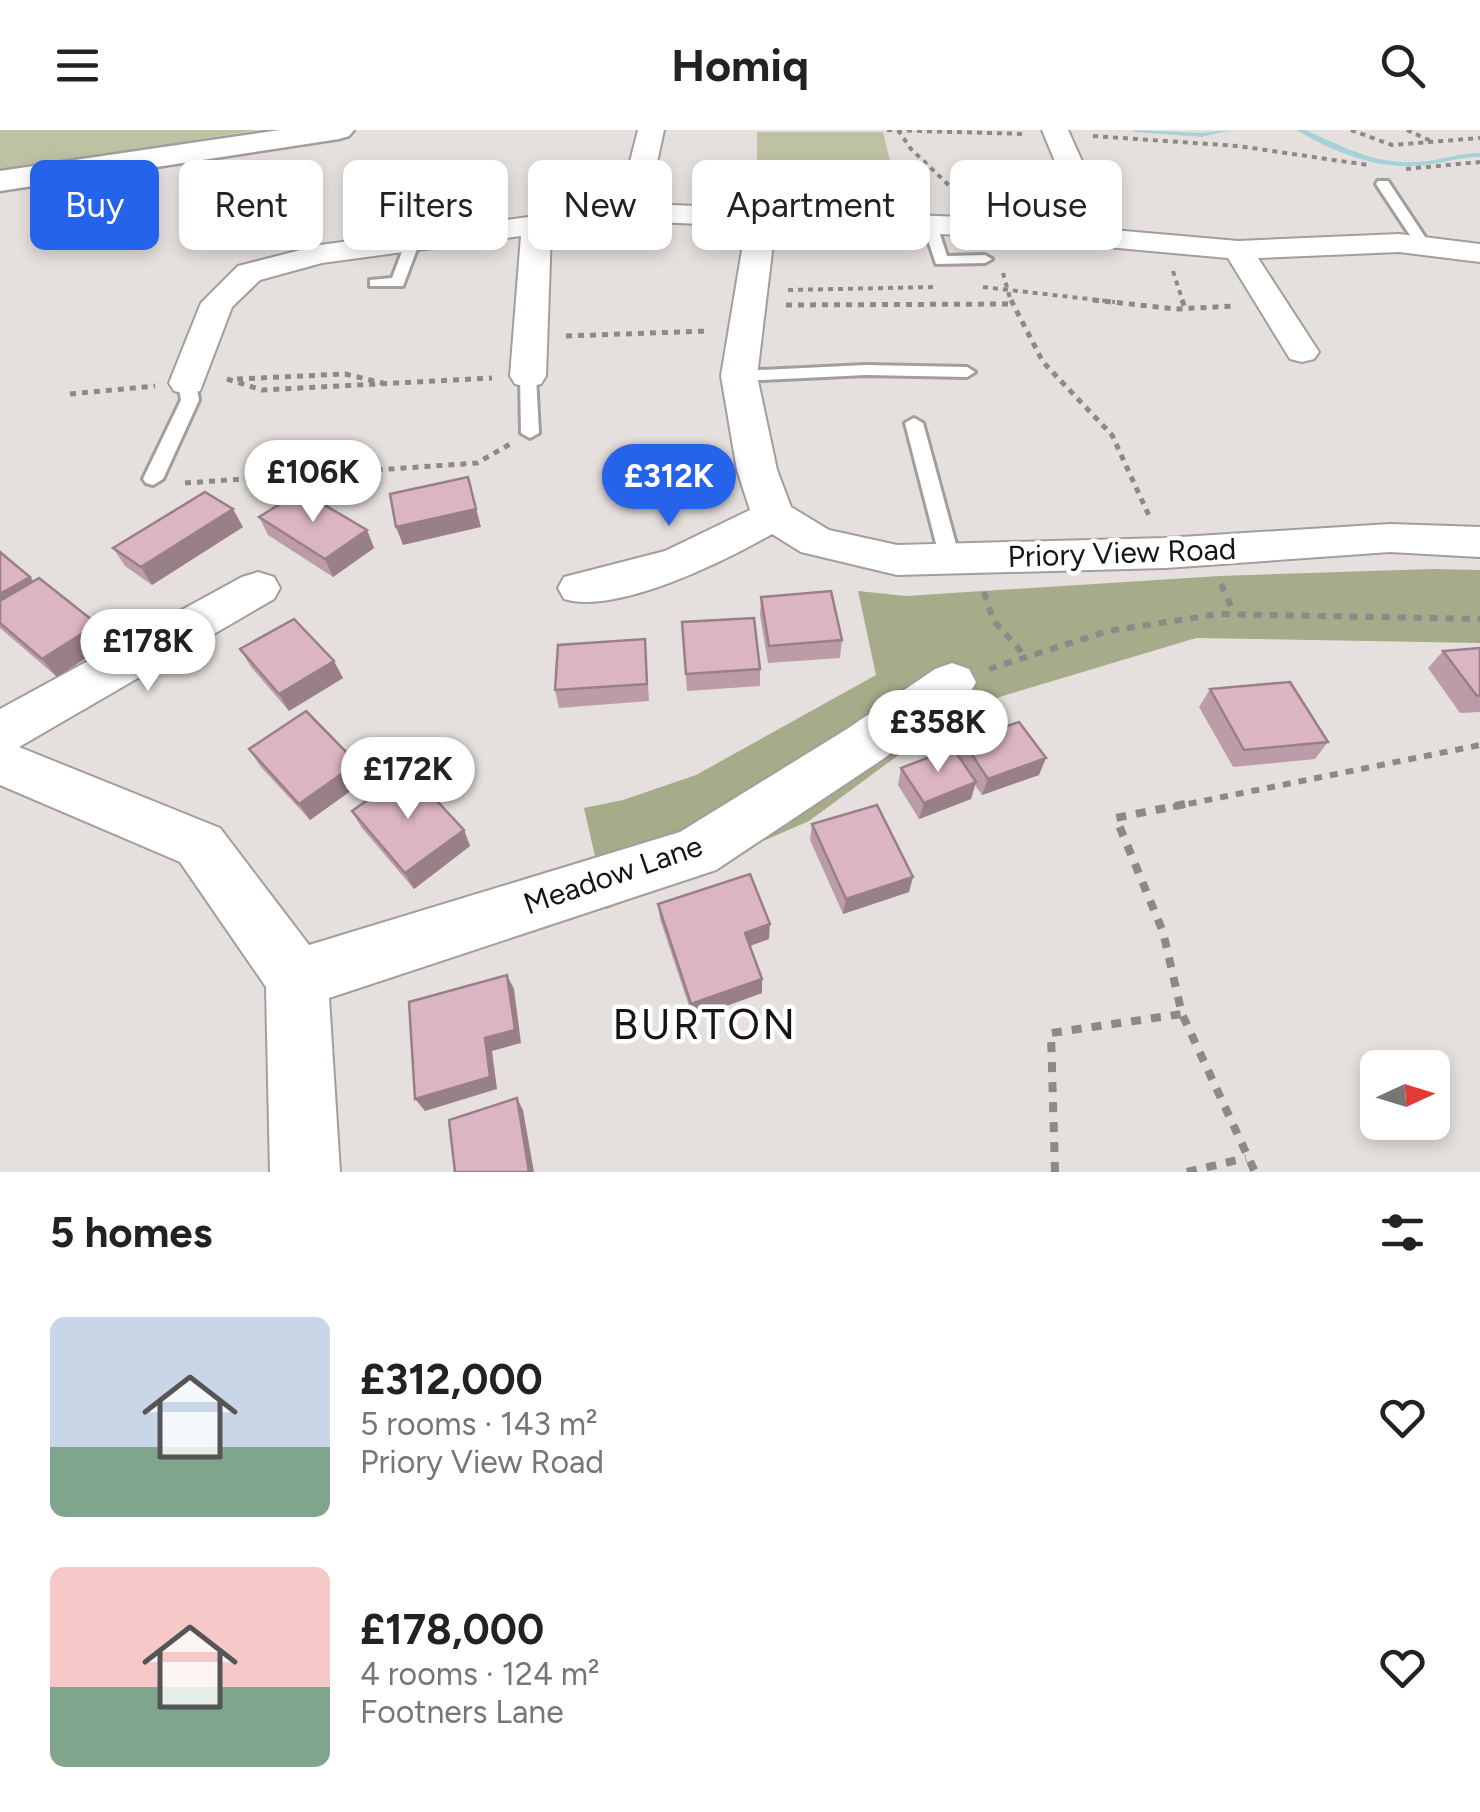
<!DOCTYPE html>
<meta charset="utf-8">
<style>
:root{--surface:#fff;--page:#f6f6f6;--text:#222;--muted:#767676;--accent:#2563eb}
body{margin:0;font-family:Figtree,sans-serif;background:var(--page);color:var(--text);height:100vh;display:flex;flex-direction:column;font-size:38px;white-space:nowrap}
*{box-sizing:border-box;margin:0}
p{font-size:32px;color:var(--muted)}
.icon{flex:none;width:55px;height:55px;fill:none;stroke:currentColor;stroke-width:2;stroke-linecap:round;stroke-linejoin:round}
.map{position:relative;height:1042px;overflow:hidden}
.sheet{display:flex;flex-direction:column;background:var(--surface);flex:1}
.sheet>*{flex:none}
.guide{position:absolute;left:30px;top:30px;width:1420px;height:90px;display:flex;gap:20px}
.needle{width:65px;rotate:86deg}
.tools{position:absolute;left:1360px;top:920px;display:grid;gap:20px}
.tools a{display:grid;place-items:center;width:90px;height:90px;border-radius:15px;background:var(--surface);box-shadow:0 5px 15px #0003;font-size:50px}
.price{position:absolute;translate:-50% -85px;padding:0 22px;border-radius:35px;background:#fff;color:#222;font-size:32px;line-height:65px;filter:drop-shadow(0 2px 5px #0008)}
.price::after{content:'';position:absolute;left:50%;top:60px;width:30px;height:22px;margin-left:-15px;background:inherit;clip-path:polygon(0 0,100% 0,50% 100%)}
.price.selected{background:var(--accent);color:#fff}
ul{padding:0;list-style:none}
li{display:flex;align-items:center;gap:30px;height:250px;padding:0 50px}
li span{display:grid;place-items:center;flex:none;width:280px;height:200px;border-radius:15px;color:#555}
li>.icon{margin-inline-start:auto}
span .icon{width:120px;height:120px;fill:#fffc;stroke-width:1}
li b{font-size:42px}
h2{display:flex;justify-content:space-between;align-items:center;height:120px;padding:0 50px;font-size:42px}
.tag{padding:0 35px;border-radius:15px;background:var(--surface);box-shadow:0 5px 15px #0003;font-size:35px;line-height:90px}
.tag.selected{background:var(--accent);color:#fff}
header{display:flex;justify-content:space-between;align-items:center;height:130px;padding:0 50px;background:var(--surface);font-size:45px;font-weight:700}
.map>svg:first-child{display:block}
</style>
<header><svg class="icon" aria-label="menu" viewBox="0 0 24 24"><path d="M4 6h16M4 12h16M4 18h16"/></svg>Homiq<svg class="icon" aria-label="search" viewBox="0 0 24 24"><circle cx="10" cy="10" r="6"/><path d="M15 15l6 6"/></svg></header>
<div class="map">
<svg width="1480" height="1042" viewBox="0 0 1480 1042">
<rect width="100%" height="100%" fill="#e5e0dd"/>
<g fill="#bec2a3">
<path d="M0,0H257L0,41Z"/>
<path d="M757,2H883L892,39H757Z"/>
</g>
<path fill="#a6ab89" d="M1432,439L1480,440V513L1196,508L1006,565L957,582L809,691L607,779L584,678L623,670L696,645L876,545L858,461L906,466L1219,446Z"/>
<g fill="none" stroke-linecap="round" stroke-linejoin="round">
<g fill="#a5d2d8" fill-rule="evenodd">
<path d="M1133,0L1201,3L1231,0L1201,7L1136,2Z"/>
<path d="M1296,0H1305C1344,17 1373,34 1417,32C1436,31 1454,25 1472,23H1480V27C1461,27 1443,33 1425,35C1379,41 1334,22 1296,0Z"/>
</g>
<defs>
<g id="lane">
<path d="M1378,51H1388L1431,116L1429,119H1419L1376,54Z"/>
<path d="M930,91L937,95L947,126L985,125L992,129L985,133L936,134L923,95Z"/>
<path d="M413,107L420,111L403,156H370V150L392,148L406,111Z"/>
<path d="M866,235L967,237L975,242L967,247L866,245L739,251L731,246L739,241Z"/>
<path d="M528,241L536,246L539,303L530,308L521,303L520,246Z"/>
<path d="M187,248L196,253L199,270L163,349L153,355L146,353L143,349L181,270L178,253Z"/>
<path d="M914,288L923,293L960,429L950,436L940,429L905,293Z"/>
</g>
<g id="street">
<path d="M638,0H664L648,74L985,88L1082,97L1042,0H1068L1113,100L1238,111L1399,104L1480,114V132L1399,122L1258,128L1319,222L1314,229L1302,232L1290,229L1228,128L985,106L775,97L757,246L777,340L791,377L829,400L897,415L1165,408L1390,394L1480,397V427L1390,422L1165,438L897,445L801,422L772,404C725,431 617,485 564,469L558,458L564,447L665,421L750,380L737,340L721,246L746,96L632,91L551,102L546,246L541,254L528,257L515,254L510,246L521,106L322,133L260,150L232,177L200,261L187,264L174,261L169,253L201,173L238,136L320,115L619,75Z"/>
<path d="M258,442L274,447L280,458L274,469L19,617L220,698L309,815L680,702L847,599L935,539L952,533L969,539L976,552L969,565L883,629L716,740L329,868L340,1042H270L266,857L180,732L0,655V579L242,447Z"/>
</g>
<path id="secondary" d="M280,0H354L349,6L339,9L0,61V41Z"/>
</defs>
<use href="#lane" stroke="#a29e9b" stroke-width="6"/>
<use href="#street" stroke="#a29e9b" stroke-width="4"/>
<use href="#secondary" stroke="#a29e9b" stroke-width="5"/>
<g stroke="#8d8987" stroke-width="4" stroke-dasharray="5 5" stroke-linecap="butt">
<path d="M887,0L1025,4"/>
<path d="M898,0L911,19L958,64"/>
<path d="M1351,0L1392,15L1480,8"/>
<path d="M1407,0L1433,12"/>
<path d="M1093,6L1238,16L1368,35"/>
<path d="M1406,39L1480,32"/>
<path d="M1173,141L1183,172"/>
<path d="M1003,143L1011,172"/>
<path d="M983,157L1115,172"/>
<path d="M788,160L936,157"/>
</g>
<g stroke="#8d8987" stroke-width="5" stroke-dasharray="6 6" stroke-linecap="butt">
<path d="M1011,170L1043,232L1112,305L1151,390"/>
<path d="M1093,170L1176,179L1235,176"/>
<path d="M1182,170L1185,178"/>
<path d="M786,175L1012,174"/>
<path d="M566,206L708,201"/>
<path d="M227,249L262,260L492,248"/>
<path d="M237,249L345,244L383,253"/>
<path d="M70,264L155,256"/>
<path d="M185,353L477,333L512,313"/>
</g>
<g stroke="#8d8987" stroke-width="6" stroke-dasharray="8 8" stroke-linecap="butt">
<path d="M1221,454L1234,483"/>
<path d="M984,462L993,490L1026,527"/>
<path d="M989,539L1108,501L1219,484L1480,489"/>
<path d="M1173,677L1480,615"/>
</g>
<g stroke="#8d8987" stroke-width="8" stroke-dasharray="10 10" stroke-linecap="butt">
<path d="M1185,674L1116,688L1163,802L1182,884L1255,1042"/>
<path d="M1055,1042L1051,903L1182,884"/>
<path d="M1187,1042L1246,1028"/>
</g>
<use href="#lane" fill="#fff" fill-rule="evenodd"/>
<use href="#street" fill="#fff" fill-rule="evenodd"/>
<use href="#secondary" fill="#fff" fill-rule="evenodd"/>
</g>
<g fill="#bc9ca8">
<path d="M259,387L367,400L374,418L333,447L268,405Z"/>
<path d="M243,397L152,455L125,436L113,418Z"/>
<path d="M0,422L34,451L97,494L111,512L57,547L0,498Z"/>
<path d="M761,467L842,510L840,528L768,533L760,485Z"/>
<path d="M682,492L760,539V556L687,561Z"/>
<path d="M645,509L649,571L559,578L555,560Z"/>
<path d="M1480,518V582L1460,583L1428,538L1443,521Z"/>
<path d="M240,519L343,548L289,581L251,537Z"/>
<path d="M1210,559L1328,612L1315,629L1233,637L1199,577Z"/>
<path d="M963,611L1039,645L982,665L975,655L971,669L919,689L898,655L901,638L958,627Z"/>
<path d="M249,619L357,633L366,650L310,690L260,636Z"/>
<path d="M352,681L464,700L470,716L414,759L361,697Z"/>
<path d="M812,694L909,762L843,784L810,710Z"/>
<path d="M658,774L769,809L750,816L762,849V863L693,888L660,789Z"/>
</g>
<g fill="#997f88">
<path d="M468,347L481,397L403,415L396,397Z"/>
<path d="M233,379L243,397L152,455L141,437Z"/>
<path d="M367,400L374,418L333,447L325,429Z"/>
<path d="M30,447L44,465L0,491V464Z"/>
<path d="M97,494L111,512L57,547L42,529Z"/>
<path d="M334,531L343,548L289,581L279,564Z"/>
<path d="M1046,628L1039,645L982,665L988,649Z"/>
<path d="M357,633L366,650L310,690L299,674Z"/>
<path d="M976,652L971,669L919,689L924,673Z"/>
<path d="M464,700L470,716L414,759L405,743Z"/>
<path d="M913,747L909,762L843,784L846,769Z"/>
<path d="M770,794L769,809L744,818L745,803Z"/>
<path d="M507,845L514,859L521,913L492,921L497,959L425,981L415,969L485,908Z"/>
<path d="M762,849V863L693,888L691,874Z"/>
<path d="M517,968L523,980L534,1042H529Z"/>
</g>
<g fill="#dbb5c3" stroke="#997f88" stroke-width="2.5">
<path d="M468,347L476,379L396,397L390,364Z"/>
<path d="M301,361L367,400L325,429L259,387Z"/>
<path d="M205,362L233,379L141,437L113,418Z"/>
<path d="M0,422L30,447L0,464Z"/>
<path d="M39,448L97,494L42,529L0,493V471Z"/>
<path d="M831,461L842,510L769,516L761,467Z"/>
<path d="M754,488L760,539L686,544L682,492Z"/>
<path d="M294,489L334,531L279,564L240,519Z"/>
<path d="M645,509L647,554L555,560L558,515Z"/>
<path d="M1480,518V565L1477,566L1443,521Z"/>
<path d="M1290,552L1328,612L1244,620L1210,559Z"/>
<path d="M306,581L357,633L299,674L249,619Z"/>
<path d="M1019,592L1046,628L988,649L963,611Z"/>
<path d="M953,618L976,652L924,673L901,638Z"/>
<path d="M409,641L464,700L405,743L352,681Z"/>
<path d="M877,675L913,747L846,769L812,694Z"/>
<path d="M750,744L770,794L745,803L762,849L691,874L658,774Z"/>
<path d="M507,845L515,900L485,908L490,947L415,969L409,872Z"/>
<path d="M517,968L529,1042H455L449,990Z"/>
</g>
<g text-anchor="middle" stroke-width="9" stroke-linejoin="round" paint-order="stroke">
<g font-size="30" fill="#171514" stroke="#fff">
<text transform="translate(1122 423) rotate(-2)" y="10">Priory View Road</text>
<text transform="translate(613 745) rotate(-19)" y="10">Meadow Lane</text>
</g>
<g font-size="42" letter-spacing="2.5" fill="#171514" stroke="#fff">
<text x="705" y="909">BURTON</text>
</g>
</g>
</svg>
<div class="tools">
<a><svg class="needle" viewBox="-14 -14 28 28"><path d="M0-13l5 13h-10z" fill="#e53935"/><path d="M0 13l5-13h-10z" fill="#767676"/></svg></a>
</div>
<b class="price" style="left:313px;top:395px">£106K</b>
<b class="price selected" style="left:669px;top:399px">£312K</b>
<b class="price" style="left:148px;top:564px">£178K</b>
<b class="price" style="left:938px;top:645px">£358K</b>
<b class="price" style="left:408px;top:692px">£172K</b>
<div class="guide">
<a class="tag selected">Buy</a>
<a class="tag">Rent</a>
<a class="tag">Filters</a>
<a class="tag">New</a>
<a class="tag">Apartment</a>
<a class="tag">House</a>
</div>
</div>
<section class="sheet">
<h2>5 homes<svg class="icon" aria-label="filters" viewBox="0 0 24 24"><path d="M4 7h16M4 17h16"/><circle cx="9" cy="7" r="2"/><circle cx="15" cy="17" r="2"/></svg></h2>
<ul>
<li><span style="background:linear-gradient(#c9d6e8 65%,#7fa58c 0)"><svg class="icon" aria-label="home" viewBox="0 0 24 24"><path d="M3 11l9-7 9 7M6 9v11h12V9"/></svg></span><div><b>£312,000</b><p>5 rooms · 143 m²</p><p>Priory View Road</p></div><svg class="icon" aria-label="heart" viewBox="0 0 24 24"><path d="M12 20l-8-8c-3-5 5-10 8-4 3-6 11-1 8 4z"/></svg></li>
<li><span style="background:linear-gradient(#f6c9c9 60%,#7fa58c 0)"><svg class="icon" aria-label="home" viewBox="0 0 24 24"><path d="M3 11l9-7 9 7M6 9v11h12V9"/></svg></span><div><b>£178,000</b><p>4 rooms · 124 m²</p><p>Footners Lane</p></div><svg class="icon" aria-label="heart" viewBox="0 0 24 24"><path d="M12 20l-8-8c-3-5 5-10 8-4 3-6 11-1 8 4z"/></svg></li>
</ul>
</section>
